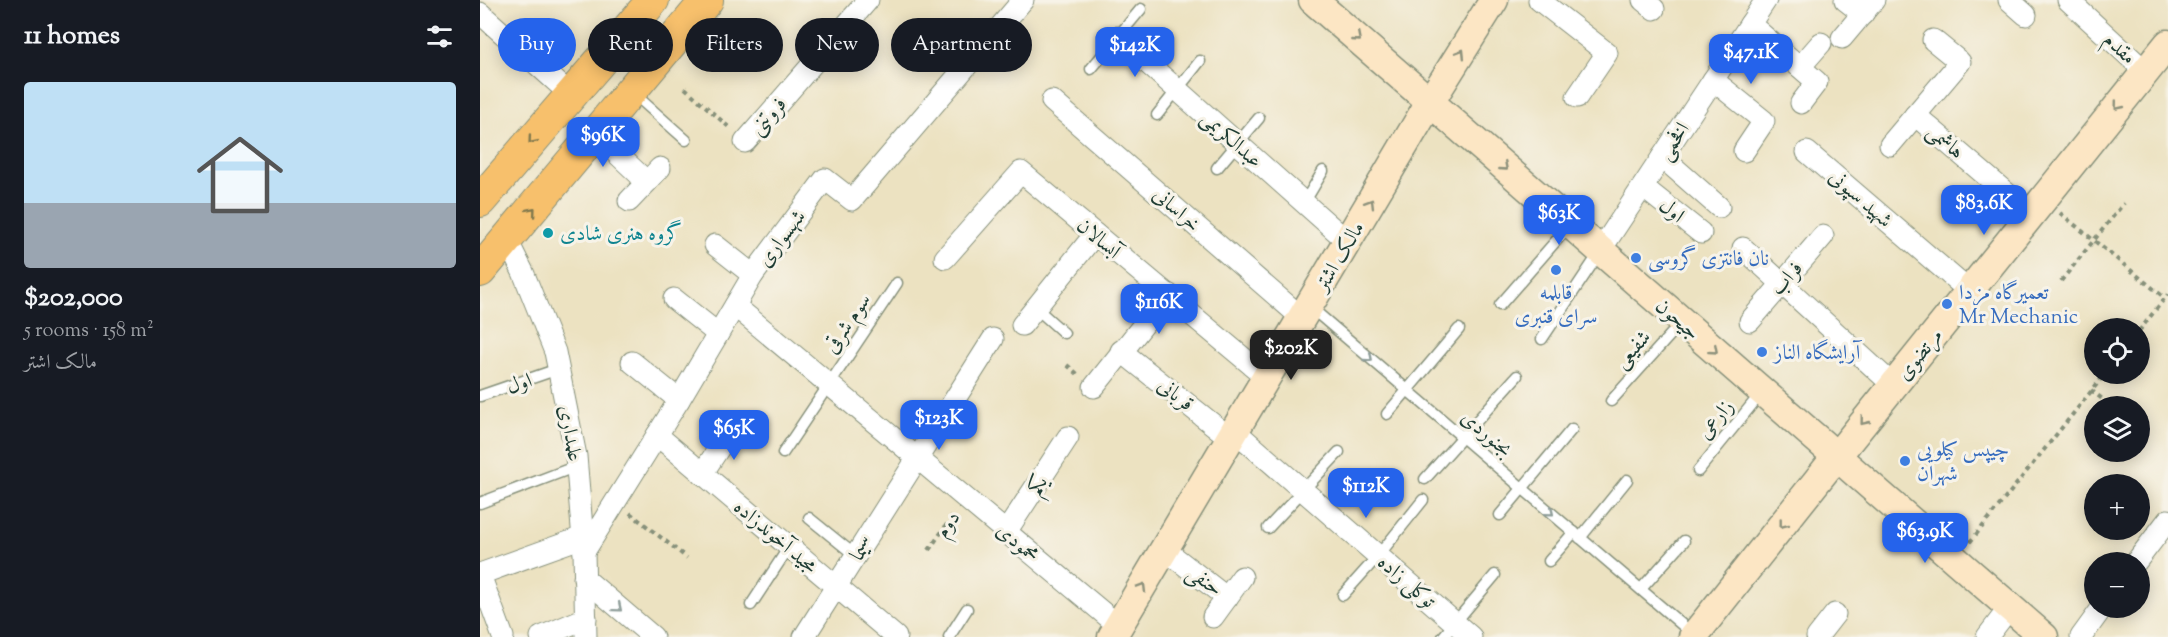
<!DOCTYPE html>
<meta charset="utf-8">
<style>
:root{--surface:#171b24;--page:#242831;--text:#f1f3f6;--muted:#9ea1a6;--accent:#2563eb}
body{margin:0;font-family:"Sorts Mill Goudy",Amiri,serif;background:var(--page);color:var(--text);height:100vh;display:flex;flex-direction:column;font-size:22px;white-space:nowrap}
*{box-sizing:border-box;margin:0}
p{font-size:20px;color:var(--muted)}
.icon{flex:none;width:33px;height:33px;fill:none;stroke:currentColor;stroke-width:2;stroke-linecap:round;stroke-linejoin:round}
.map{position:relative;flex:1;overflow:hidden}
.panel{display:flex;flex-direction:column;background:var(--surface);width:480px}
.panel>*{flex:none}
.top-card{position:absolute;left:18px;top:18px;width:570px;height:54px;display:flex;gap:12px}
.buttons{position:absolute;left:1604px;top:318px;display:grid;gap:12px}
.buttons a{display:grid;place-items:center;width:66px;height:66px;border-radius:50%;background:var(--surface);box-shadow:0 3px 15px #0003;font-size:30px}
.price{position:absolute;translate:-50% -51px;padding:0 14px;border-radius:12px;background:var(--accent);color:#fff;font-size:20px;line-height:39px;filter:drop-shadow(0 2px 3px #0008)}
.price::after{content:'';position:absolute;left:50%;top:36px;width:18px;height:14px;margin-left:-9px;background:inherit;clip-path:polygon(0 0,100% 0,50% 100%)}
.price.current{background:#222;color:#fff}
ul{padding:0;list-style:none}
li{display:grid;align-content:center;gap:12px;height:318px;padding:0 24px}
li span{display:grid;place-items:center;height:186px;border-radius:6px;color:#555}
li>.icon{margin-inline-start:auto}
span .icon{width:108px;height:108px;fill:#fffc;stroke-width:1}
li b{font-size:26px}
h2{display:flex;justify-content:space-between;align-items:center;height:72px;padding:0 24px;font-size:26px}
.tag{padding:0 21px;border-radius:27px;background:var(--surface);box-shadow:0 3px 15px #0003;font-size:21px;line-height:54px}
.tag.current{background:var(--accent);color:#fff}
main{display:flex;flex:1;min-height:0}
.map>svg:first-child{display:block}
</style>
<main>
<section class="panel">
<h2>11 homes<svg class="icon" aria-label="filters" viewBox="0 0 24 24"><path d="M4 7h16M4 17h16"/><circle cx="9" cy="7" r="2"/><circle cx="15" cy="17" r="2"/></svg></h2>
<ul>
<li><span style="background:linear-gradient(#bfe0f5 65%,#9aa5b1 0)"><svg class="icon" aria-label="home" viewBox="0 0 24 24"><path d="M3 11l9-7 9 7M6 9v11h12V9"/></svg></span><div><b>$202,000</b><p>5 rooms · 158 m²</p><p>مالک اشتر</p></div></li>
</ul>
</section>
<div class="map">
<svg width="1688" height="637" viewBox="0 0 1688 637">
<rect width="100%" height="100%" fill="#f7f3e8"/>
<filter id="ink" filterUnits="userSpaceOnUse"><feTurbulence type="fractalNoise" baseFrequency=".0167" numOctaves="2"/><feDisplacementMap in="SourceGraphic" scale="12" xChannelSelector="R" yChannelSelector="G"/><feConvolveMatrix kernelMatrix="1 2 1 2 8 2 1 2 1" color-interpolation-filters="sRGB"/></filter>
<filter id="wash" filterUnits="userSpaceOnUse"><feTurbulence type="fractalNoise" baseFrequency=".008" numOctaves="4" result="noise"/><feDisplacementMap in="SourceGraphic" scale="24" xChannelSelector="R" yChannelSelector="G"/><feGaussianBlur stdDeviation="1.35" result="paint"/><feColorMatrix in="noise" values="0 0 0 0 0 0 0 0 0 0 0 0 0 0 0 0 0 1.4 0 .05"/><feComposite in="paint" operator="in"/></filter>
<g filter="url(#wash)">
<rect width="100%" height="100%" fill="#ece2c1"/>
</g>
<g filter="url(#ink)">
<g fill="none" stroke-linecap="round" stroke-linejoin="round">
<defs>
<g id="lane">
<path d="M611,69L661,9"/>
<path d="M153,93L206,140"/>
<path d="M677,115L720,61"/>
<path d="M737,168L779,118"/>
<path d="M824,203L843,171"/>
<path d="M1020,305L1089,226"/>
<path d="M829,306L1214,635"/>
<path d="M556,308L584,333"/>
<path d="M1062,339L1120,252"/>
<path d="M0,396L78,369"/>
<path d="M1131,401L1201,323"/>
<path d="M907,414L979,329"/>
<path d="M303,453L417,283"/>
<path d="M1218,471L1282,392"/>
<path d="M945,479L1037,376"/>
<path d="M0,503L97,466"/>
<path d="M1020,515L1092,429"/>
<path d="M329,518L376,556"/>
<path d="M788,528L859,452"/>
<path d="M1100,538L1147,480"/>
<path d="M1069,561L1094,532"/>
<path d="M1161,589L1204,541"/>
<path d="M863,595L898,556L943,500"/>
<path d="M271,605L309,547"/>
<path d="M469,637L487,609"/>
<path d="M963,637L1015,575"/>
</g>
<g id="street">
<path d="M1059,0L1127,53L1097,97"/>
<path d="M1163,0L1174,9"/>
<path d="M1365,0L1383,14"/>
<path d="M1529,0L1546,15"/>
<path d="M1588,0L1666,72"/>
<path d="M0,13L91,95"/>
<path d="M1270,24L1337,82L1321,103"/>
<path d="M638,37L867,241"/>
<path d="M1362,38L1394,0"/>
<path d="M1320,67L1341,43"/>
<path d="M1233,80L1284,121L1264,151"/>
<path d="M572,101L822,318"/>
<path d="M1435,115L1551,214"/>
<path d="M116,134L167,182L149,201"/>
<path d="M265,142L388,0"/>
<path d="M1410,145L1480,62L1453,40"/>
<path d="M1327,152L1489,291"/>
<path d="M1182,157L1239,207"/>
<path d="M167,182L180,168"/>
<path d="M1163,187L1221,233"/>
<path d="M27,240L43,272L75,352L96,456L104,552L106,637"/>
<path d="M235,245L273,275"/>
<path d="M1263,248L1413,385"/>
<path d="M1120,251L1286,0"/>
<path d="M465,258L541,172L786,377"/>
<path d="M194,299L238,334"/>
<path d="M255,306L639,626"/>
<path d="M1270,321L1343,236"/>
<path d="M542,325L615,234"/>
<path d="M641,351L750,438"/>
<path d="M152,362L199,400"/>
<path d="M614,387L688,294"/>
<path d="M755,431L991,637"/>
<path d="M177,435L416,637"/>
<path d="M222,474L253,427"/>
<path d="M526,532L588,437"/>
<path d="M684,549L747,598"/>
<path d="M104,552L199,400L273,275L345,179L372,200L543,0"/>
<path d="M1656,562L1688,520"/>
<path d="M0,574L103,537"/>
<path d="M0,575L23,637"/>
<path d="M104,578L173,637"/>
<path d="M733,617L762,577"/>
<path d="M61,637L106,618"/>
<path d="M324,637L513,339"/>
<path d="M1337,637L1355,614"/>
<path d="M1507,637L1530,607"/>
<path d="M1601,637L1622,608"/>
</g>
<g id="secondary">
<path d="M833,0L1564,637"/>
<path d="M632,637L950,102L1014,0"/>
<path d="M1213,637L1356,457L1688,44"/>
</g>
<g id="primary">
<path d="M0,201L173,0"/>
<path d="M0,271L227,0"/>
</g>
</defs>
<use href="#lane" stroke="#86907a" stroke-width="13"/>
<use href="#street" stroke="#86907a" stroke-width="23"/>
<use href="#secondary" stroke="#86907a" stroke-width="31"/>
<use href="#primary" stroke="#86907a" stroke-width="34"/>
<g stroke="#86907a" stroke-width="4" stroke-dasharray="4.5 4.5" stroke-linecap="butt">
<path d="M205,88L251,129"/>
<path d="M1580,213L1685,298"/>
<path d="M1581,281L1644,203"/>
<path d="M1659,331L1688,294"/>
<path d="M587,365L600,376"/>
<path d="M1611,390L1631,406"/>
<path d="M150,513L207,558"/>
<path d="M1490,542L1625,374"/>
<path d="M449,550L474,514"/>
</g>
<use href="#lane" stroke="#fff" stroke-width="10"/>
<use href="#street" stroke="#fff" stroke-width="21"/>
<use href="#secondary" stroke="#fce6c4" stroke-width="28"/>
<use href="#primary" stroke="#f7c06c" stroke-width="32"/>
</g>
<defs><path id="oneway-chevron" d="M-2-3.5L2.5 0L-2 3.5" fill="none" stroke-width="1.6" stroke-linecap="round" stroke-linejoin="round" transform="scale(1.5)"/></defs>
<g stroke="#8e927c">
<use href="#oneway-chevron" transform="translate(877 38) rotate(41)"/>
<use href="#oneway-chevron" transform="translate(981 53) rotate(-58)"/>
<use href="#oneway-chevron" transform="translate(1638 106) rotate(129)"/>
<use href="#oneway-chevron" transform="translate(1024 167) rotate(41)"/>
<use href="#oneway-chevron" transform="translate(890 203) rotate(-59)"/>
<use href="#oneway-chevron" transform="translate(1234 350) rotate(41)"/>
<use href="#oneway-chevron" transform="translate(1384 421) rotate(129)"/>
<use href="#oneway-chevron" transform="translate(1303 524) rotate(128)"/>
<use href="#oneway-chevron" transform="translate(662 587) rotate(-59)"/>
</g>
<g stroke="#80784d">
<use href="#oneway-chevron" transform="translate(52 140) rotate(130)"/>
<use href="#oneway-chevron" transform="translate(52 211) rotate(-50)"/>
</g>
<g stroke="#8f9e9a">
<use href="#oneway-chevron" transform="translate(889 358) rotate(41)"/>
<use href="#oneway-chevron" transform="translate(1070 512) rotate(40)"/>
<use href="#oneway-chevron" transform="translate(138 608) rotate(40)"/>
</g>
</g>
<circle fill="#0f9aa8" stroke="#f7f3e8" stroke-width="2" cx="68" cy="233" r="6"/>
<g fill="#3f7fe0" stroke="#f7f3e8" stroke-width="2">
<circle cx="1156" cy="258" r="6"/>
<circle cx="1076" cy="270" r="6"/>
<circle cx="1467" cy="304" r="6"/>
<circle cx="1282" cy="352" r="6"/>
<circle cx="1425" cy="461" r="6"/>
</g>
<g text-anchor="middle" stroke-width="6" stroke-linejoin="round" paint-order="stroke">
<g font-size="21" fill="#1f3d34" stroke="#f7f3e8">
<text transform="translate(1640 48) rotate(43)" y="7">مقدم</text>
<text transform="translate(288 116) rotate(-49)" y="7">فروتنی</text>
<text transform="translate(752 139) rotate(42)" y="7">عبدالکریمی</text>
<text transform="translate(1193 141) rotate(-57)" y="7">افخمی</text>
<text transform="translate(1466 141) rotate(41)" y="7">هاشمی</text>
<text transform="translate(1381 198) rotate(41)" y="7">شهید سپونی</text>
<text transform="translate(697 209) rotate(41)" y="7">خراسانی</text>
<text transform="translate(1192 210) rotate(39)" y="7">اول</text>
<text transform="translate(301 238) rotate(-53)" y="7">شهسواری</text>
<text transform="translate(619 238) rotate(40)" y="7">آبسالان</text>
<text transform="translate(859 256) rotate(-59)" y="7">مالک اشتر</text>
<text transform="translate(1306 278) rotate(-49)" y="7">فراب</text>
<text transform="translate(1198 319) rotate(41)" y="7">جیحون</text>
<text transform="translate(367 323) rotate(-56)" y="7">سوم شرقی</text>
<text transform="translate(1152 349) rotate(-48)" y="7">شفیعی</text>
<text transform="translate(1439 354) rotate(-51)" y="7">مرتضوی</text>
<text transform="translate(39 383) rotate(-19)" y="7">اول</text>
<text transform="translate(696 394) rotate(38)" y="7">قربانی</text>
<text transform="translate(1235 419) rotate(-51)" y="7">زارعی</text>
<text transform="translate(91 433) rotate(80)" y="7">علمداری</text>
<text transform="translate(1007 433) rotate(40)" y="7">بجنوردی</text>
<text transform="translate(557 485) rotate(-57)" y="7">یکم</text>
<text transform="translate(467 524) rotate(-56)" y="7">دوم</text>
<text transform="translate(296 536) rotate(40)" y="7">مجید آخوندزاده</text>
<text transform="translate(538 542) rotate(40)" y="7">محمودی</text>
<text transform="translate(381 548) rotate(-58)" y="7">سیما</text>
<text transform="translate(725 580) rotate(35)" y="7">حنفی</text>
<text transform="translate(927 581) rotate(41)" y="7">توکلی زاده</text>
</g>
<g font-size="21" fill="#0d838f" stroke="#f7f3e8" text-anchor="start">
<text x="80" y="240">گروه هنری شادی</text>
</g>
<g font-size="21" fill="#366cbe" stroke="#f7f3e8" text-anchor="start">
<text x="1168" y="265">نان فانتزی گروسی</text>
<text x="1076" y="299" text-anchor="middle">قابلمه<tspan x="1076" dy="24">سرای قنبری</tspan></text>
<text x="1479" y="299">تعمیرگاه مزدا<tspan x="1479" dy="24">Mr Mechanic</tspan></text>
<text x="1294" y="359">آرایشگاه الناز</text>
<text x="1437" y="456">چیپس کیلویی<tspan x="1437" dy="24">شهران</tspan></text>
</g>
</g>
</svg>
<div class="buttons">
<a><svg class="icon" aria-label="locate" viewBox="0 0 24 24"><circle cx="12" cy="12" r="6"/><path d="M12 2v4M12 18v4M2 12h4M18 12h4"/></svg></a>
<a><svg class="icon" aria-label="layers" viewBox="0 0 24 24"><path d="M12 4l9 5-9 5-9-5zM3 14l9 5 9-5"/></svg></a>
<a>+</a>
<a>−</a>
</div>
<b class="price" style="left:655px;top:78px">$142K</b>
<b class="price" style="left:1271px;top:85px">$47.1K</b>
<b class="price" style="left:123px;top:168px">$96K</b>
<b class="price" style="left:1504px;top:236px">$83.6K</b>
<b class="price" style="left:1079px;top:246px">$63K</b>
<b class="price" style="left:679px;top:335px">$116K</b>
<b class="price current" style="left:811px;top:381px">$202K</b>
<b class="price" style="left:459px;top:451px">$123K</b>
<b class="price" style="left:254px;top:461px">$65K</b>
<b class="price" style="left:886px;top:519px">$112K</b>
<b class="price" style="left:1445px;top:564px">$63.9K</b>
<div class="top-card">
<a class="tag current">Buy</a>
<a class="tag">Rent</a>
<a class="tag">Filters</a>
<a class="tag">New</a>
<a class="tag">Apartment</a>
</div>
</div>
</main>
